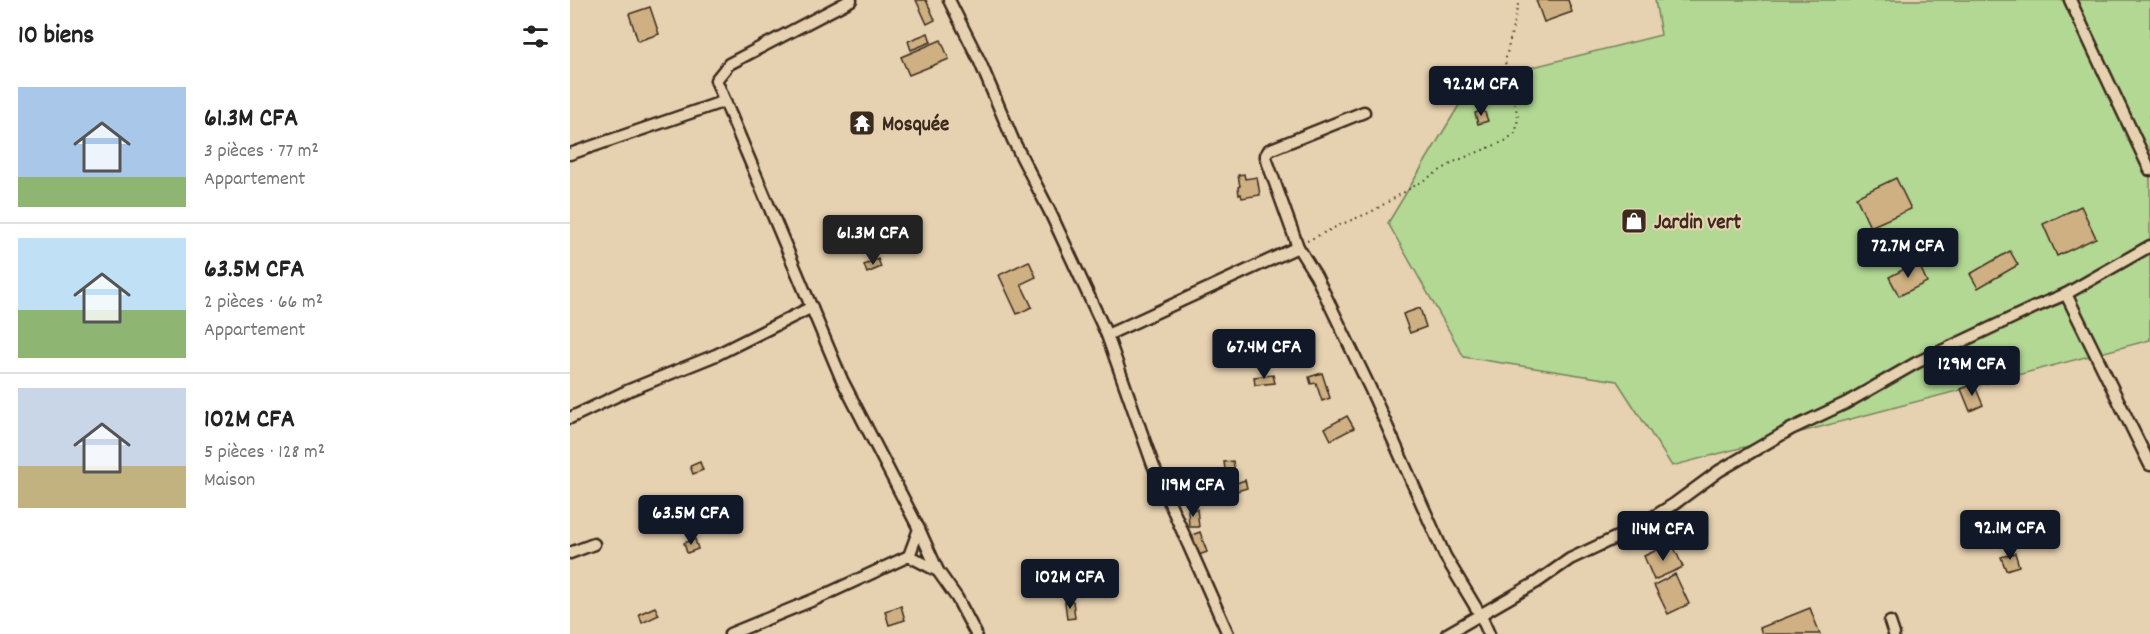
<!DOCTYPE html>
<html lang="fr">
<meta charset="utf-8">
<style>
:root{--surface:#fff;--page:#f6f6f6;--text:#222;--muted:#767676;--line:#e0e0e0;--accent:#111827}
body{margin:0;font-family:Dekko,sans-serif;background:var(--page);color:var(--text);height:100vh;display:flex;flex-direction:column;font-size:22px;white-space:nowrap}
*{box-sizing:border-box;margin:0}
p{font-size:20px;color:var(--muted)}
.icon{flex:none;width:33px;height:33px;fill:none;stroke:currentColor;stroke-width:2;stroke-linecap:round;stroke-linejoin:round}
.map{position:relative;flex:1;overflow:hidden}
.drawer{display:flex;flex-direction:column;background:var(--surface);width:570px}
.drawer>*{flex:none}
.price{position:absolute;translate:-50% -51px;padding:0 14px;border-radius:6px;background:var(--accent);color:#fff;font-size:20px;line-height:39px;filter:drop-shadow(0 2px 3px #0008)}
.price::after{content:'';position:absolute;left:50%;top:36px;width:18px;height:14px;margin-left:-9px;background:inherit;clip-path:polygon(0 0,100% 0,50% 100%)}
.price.on{background:#222;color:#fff}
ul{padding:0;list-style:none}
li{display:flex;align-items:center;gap:18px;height:150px;padding:0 18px}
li+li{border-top:2px solid var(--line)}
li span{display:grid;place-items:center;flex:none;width:168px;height:120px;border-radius:0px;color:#555}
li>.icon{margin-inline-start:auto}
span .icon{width:72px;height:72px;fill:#fffc;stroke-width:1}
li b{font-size:26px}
h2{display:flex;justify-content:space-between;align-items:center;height:72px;padding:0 18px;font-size:26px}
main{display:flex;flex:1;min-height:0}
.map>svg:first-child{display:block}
</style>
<main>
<section class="drawer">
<h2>10 biens<svg class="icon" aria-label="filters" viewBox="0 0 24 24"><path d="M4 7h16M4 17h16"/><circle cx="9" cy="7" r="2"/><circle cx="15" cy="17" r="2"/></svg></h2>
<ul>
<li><span style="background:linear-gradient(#a9c7e8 75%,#8fb573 0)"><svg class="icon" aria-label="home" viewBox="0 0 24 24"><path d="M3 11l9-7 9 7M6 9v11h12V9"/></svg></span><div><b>61.3M CFA</b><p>3 pièces · 77 m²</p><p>Appartement</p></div></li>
<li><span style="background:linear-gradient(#bfe0f5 60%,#8fb573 0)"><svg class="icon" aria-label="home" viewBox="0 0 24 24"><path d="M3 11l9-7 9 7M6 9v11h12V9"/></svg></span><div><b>63.5M CFA</b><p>2 pièces · 66 m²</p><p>Appartement</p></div></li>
<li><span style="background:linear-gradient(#c9d6e8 65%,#c2b280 0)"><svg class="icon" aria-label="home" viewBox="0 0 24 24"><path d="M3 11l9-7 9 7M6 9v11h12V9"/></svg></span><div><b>102M CFA</b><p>5 pièces · 128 m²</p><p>Maison</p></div></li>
</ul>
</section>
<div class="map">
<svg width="1580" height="634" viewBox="0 0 1580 634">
<rect width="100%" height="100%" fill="#e6d1b0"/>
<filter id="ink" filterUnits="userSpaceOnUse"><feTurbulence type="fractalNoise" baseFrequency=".0167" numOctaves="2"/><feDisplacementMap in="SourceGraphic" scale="12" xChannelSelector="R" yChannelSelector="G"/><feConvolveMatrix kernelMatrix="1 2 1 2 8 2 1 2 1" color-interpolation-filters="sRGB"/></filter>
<g filter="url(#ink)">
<path fill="#b2d894" stroke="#768159" stroke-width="1.5" d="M1085,0H1580V340L1102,466L1047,381L894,357L818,223L903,82L1091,35Z"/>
<g fill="#ceb082" stroke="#3b2a1e" stroke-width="1.5">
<path d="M346,0H356L365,20L357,24Z"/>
<path d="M966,0H998L1002,12L974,22Z"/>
<path d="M80,7L89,34L68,41L59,14Z"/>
<path d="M358,33L361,42L341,50L338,41Z"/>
<path d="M371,40L379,59L339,75L331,57Z"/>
<path d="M914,110L918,121L908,124L905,113Z"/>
<path d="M674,174L675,179L687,177L690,195L672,198L671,194L669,195L668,187L670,186L668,175Z"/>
<path d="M1326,178L1341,209L1300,227L1286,197Z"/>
<path d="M1511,206L1526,238L1487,256L1473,224Z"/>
<path d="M1440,251L1448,265L1408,288L1400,274Z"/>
<path d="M308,259L311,267L297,273L294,265Z"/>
<path d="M459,261L466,277L451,284L462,307L447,314L429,275Z"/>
<path d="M1348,262L1357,282L1329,296L1319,277Z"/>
<path d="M850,308L856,327L840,333L833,314Z"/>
<path d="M752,373L760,398L752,401L746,383L741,384L739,377Z"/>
<path d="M703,375L705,383L685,385L684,377Z"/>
<path d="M1404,384L1413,405L1400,411L1391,389Z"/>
<path d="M777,416L784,428L761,440L755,428Z"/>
<path d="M663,461L666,480L657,482L654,462Z"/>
<path d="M130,462L133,470L123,474L120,466Z"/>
<path d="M675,480L677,488L660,493L658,486Z"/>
<path d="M627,509L629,527H619L618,510Z"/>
<path d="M630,532L637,552L629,555L622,535Z"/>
<path d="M125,539L128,549L117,553L114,543Z"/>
<path d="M1102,543L1113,567L1084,580L1074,556Z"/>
<path d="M1445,553L1449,566L1436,570L1431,557Z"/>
<path d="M1105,574L1119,604L1098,614L1084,585Z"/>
<path d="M503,601L505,618L497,619L495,602Z"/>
<path d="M331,606L335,620L319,625L315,611Z"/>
<path d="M85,607L89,615L72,623L69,614Z"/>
<path d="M1240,608L1250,634H1192L1190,628Z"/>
</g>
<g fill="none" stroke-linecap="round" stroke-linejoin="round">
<defs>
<g id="street">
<path d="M281,0L159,64L146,80L272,380L349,529L368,571L387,598L406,634"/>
<path d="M379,0L410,62L443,140L479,210L537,335L583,465L658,634"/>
<path d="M1500,0L1580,170"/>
<path d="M794,112L699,150L696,155V158L728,247L746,276L800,388L875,556L911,616L919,634"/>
<path d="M0,154L155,101"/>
<path d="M1496,294L1580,465"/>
<path d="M537,335L728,247"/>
<path d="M0,418L57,391L146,355L242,307"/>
<path d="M0,553L24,544"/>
<path d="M339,556L368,571"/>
<path d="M1320,622L1324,634"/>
<path d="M160,634L248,598L339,556L349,529"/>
<path d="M877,634L967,582L1000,559L1064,529L1104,504L1149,471L1221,429L1276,403L1346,363L1465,307L1496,294L1580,246"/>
</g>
</defs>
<use href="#street" stroke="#3b2a1e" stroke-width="15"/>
<path stroke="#3b2a1e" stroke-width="2" stroke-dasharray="1.5 4.5" stroke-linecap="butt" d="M737,241L772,224L801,212L886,161L935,141L946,132L948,117L935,62L949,0"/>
<use href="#street" stroke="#e6d1b0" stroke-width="10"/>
</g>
</g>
<defs>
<symbol id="temple-square" viewBox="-11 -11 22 22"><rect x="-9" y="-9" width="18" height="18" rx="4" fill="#3b2a1e" stroke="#e6d1b0"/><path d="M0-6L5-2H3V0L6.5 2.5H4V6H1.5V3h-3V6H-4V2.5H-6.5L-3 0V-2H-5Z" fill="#fff"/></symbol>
<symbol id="shop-square" viewBox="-11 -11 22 22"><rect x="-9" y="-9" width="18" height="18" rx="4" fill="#3b2a1e" stroke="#e6d1b0"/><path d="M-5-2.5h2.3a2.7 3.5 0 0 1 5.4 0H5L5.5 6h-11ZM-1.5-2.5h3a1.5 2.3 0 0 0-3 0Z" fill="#fff"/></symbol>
</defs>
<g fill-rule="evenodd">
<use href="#temple-square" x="277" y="108" width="30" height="30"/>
<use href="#shop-square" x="1049" y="206" width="30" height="30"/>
</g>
<g text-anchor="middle" stroke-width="4.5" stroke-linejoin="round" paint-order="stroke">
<g font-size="21" font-weight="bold" fill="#3b2a1e" stroke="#e6d1b0" text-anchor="start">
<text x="312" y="130">Mosquée</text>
<text x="1084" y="228">Jardin vert</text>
</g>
</g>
</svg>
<b class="price" style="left:911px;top:117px">92.2M CFA</b>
<b class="price on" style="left:303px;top:266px">61.3M CFA</b>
<b class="price" style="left:1338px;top:279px">72.7M CFA</b>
<b class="price" style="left:694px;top:380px">67.4M CFA</b>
<b class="price" style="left:1402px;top:397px">129M CFA</b>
<b class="price" style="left:623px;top:518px">119M CFA</b>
<b class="price" style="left:121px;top:546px">63.5M CFA</b>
<b class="price" style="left:1440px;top:561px">92.1M CFA</b>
<b class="price" style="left:1093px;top:562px">114M CFA</b>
<b class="price" style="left:500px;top:610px">102M CFA</b>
</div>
</main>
